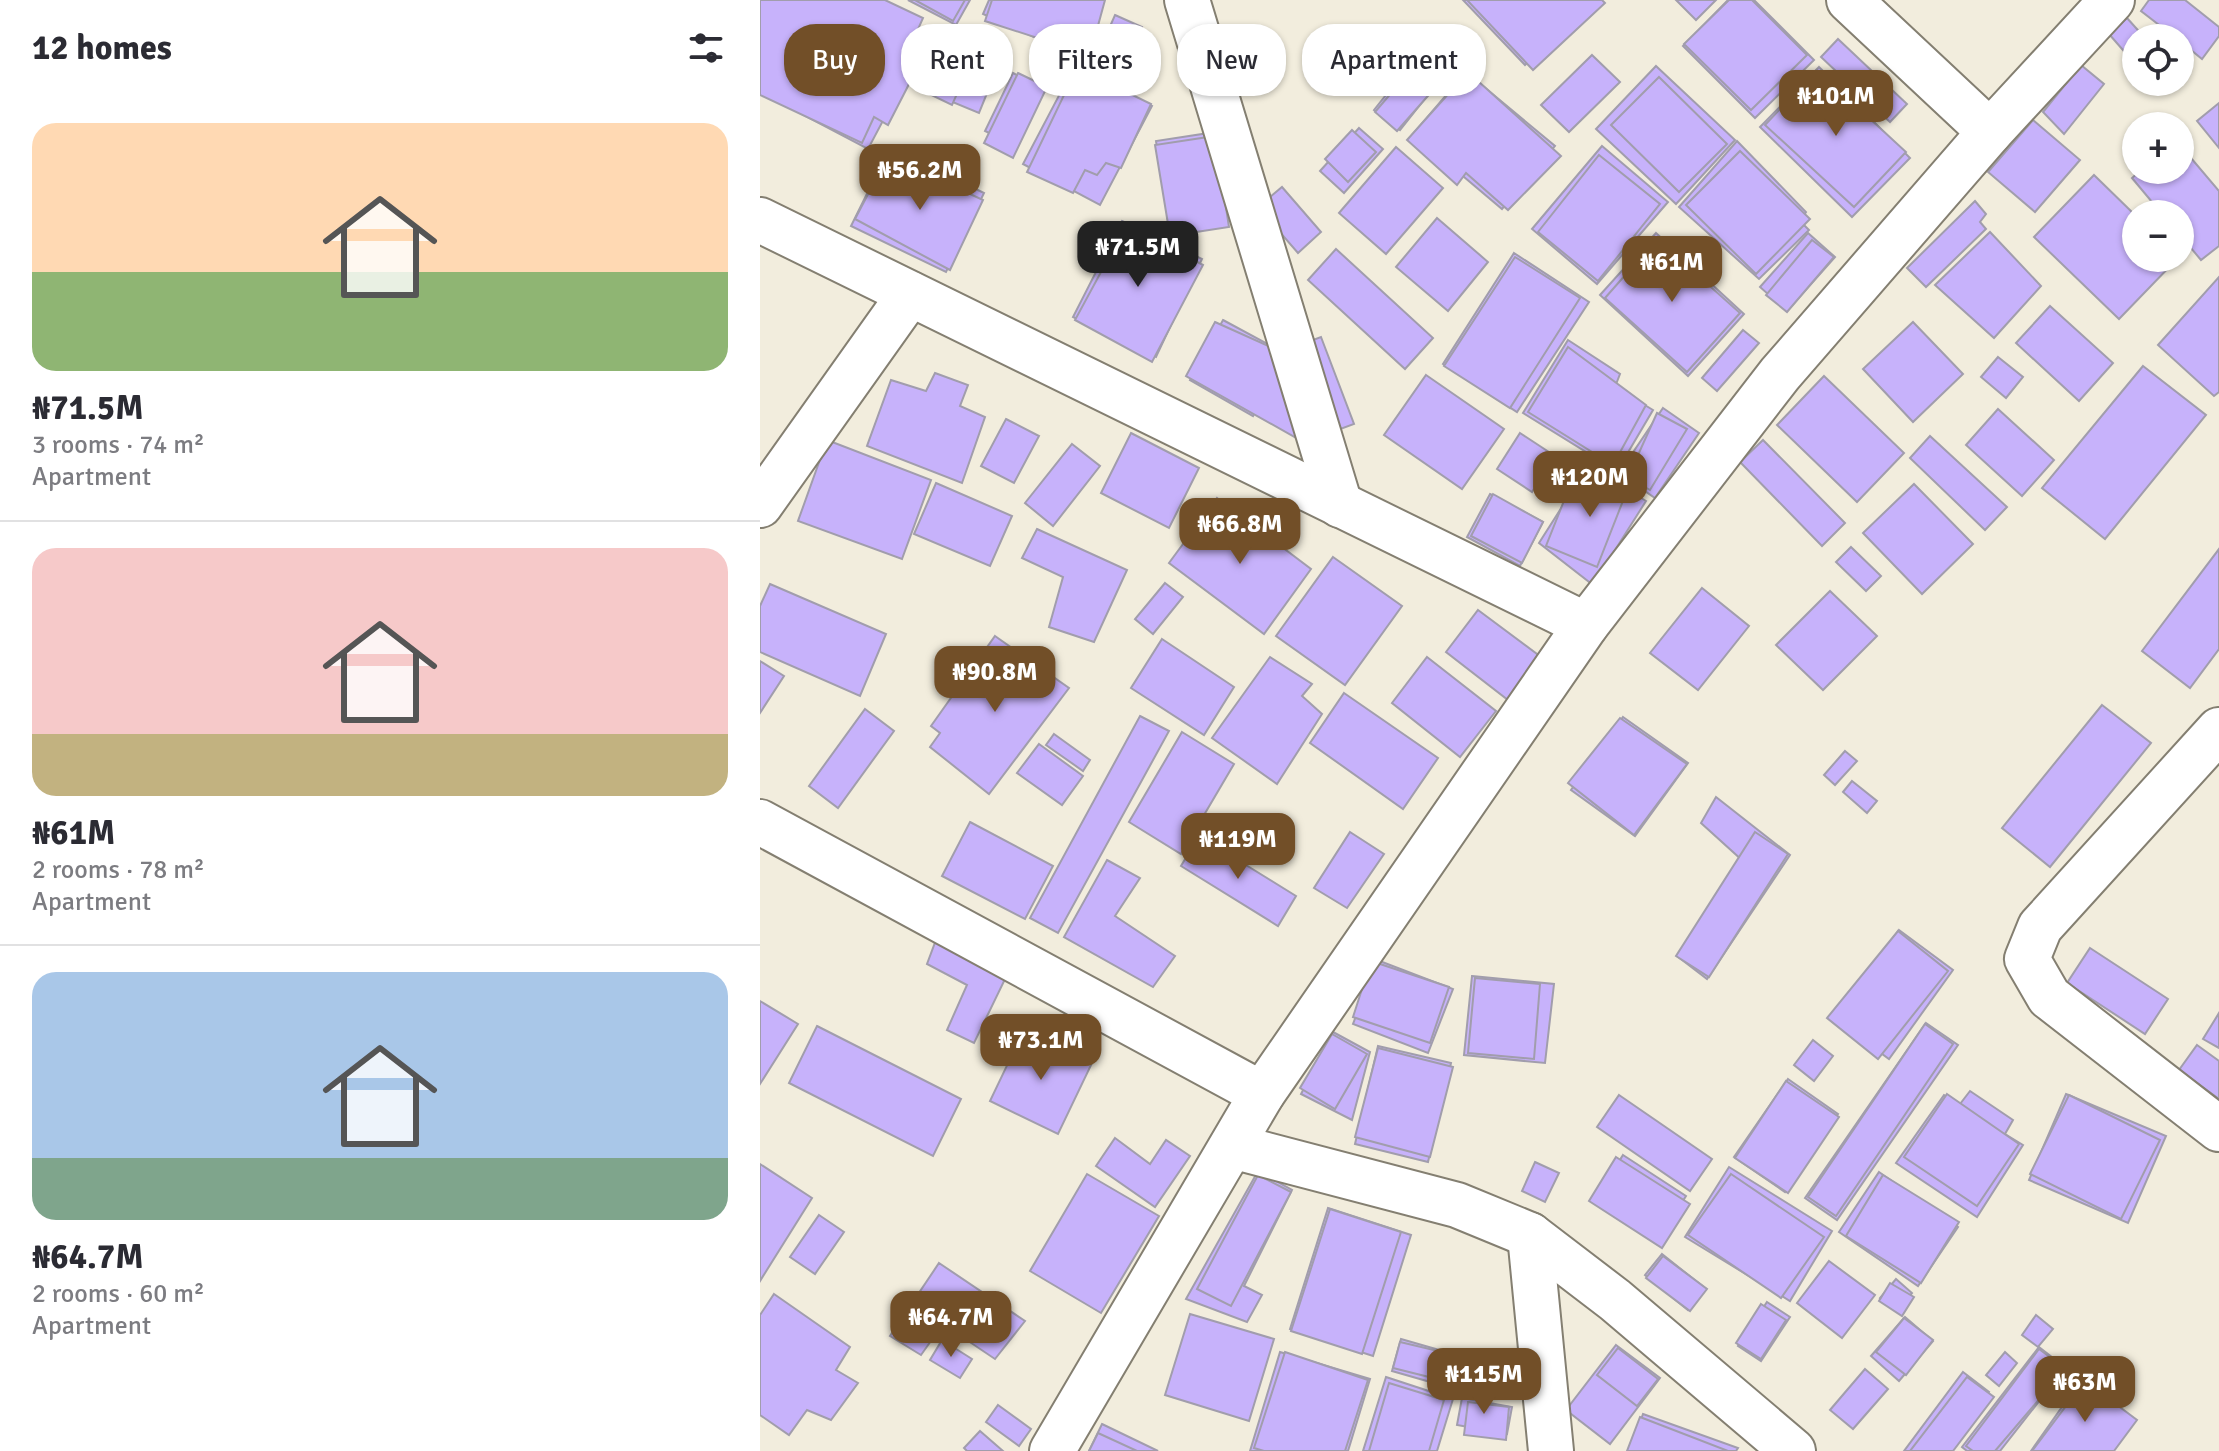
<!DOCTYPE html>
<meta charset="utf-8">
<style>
:root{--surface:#fff;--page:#f7f7f7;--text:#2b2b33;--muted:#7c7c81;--line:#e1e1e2;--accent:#724f28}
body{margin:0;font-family:Signika,sans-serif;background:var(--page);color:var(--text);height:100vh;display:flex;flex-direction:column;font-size:30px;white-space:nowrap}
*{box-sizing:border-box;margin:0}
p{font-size:26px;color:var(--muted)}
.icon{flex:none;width:44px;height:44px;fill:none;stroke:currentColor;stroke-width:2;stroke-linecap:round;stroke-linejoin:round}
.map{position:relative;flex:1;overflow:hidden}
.panel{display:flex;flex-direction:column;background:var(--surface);width:760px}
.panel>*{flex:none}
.hud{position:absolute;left:24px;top:24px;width:760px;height:72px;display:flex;gap:16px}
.fabs{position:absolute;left:1362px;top:24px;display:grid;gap:16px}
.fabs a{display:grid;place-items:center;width:72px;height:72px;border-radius:50%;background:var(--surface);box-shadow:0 2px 6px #0004;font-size:40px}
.price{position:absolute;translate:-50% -68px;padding:0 18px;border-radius:16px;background:var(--accent);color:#fff;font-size:26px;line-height:52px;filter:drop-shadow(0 2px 4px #0008)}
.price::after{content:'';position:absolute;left:50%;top:48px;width:24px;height:18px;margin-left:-12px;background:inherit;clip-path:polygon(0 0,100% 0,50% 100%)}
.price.selected{background:#222;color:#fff}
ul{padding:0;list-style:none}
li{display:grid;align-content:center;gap:16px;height:424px;padding:0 32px}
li+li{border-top:2px solid var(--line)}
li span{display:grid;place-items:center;height:248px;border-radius:24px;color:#555}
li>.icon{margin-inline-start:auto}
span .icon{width:144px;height:144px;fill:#fffc;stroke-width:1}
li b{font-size:34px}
h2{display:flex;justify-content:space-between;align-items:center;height:96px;padding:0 32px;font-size:34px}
.tag{padding:0 28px;border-radius:32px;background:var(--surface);box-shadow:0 2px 6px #0004;font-size:28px;line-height:72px}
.tag.selected{background:var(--accent);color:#fff}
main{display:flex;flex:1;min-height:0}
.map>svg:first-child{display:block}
</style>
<main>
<section class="panel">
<h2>12 homes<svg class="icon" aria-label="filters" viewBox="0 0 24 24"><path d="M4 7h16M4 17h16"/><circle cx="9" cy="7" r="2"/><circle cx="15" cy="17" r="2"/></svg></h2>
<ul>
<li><span style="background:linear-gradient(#ffd9b3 60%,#8fb573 0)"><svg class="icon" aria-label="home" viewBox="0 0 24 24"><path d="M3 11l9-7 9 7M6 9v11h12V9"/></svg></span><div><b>₦71.5M</b><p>3 rooms · 74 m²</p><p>Apartment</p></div></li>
<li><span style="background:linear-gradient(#f6c9c9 75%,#c2b280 0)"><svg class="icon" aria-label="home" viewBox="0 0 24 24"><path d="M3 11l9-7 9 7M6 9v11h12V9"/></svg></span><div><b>₦61M</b><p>2 rooms · 78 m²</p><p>Apartment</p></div></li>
<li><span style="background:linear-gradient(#a9c7e8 75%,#7fa58c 0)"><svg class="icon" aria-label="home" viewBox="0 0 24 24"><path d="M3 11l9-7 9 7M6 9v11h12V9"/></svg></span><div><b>₦64.7M</b><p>2 rooms · 60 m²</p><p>Apartment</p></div></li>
</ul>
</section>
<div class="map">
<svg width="1459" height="1451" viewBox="0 0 1459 1451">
<rect width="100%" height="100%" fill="#f2eddd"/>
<g fill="#c7b2fb" stroke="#a19dac" stroke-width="2">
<path d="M0,0H106L169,34L108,149L0,92Z"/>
<path d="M0,0H125L163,18L155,36L165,39L148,86L128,125L114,117L102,143L0,95Z"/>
<path d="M148,0H210L196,25Z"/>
<path d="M155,0H205L193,21Z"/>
<path d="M229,0H343L318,57L223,14Z"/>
<path d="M232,0H345L330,55L225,21Z"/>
<path d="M703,0H799L814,18L765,65Z"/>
<path d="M707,0H842L845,3L773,70Z"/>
<path d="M916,0H956L936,20Z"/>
<path d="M968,0H994L1054,60L995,118L923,46Z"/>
<path d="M969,0H992L1047,55L991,110L924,44Z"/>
<path d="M1389,0H1425L1459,27V36L1442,59L1420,41V38H1416L1381,11Z"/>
<path d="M355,15L382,27L371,51L344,40Z"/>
<path d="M1367,18L1385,38H1376V65L1349,34Z"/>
<path d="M185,30L243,54L219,113L161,89Z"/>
<path d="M1078,39L1147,104L1130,122L1061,57Z"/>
<path d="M183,40L215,54L192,105L161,90Z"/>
<path d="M668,42L694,62L640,130L614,110Z"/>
<path d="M673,44L696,64L637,131L615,112Z"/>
<path d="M832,55L860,82L809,132L781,105Z"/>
<path d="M315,65L392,106L340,205L263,164Z"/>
<path d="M1321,65L1344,84L1304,134L1283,112Z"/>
<path d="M896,66L975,140L916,204L836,129Z"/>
<path d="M1059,67L1150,158L1092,217L1000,127Z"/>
<path d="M317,68L391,104L361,168L346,163L337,175L325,170L313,193L267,172Z"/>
<path d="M1057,70L1146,152L1094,207L1005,125Z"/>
<path d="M706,72L795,146L742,209L653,134Z"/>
<path d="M708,72L801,156L748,210L706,173L697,185L647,140Z"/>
<path d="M253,73L281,88L254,145L225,131Z"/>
<path d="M258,73L287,87L253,158L224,143Z"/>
<path d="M899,77L967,144L919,192L851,125Z"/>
<path d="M1459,103V148L1437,121Z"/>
<path d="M1273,120L1320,160L1275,212L1228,172Z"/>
<path d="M599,128L623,149L584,193L560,171Z"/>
<path d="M592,130L616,152L588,182L565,159Z"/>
<path d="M449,133L464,225L410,233L396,141Z"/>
<path d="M455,136L469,227L410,236L395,145Z"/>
<path d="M977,141L1046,212L1040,221L1049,230L999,279L919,207Z"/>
<path d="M1420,145L1459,191V246L1441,260L1420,235V214H1402L1372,178L1381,170H1420Z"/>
<path d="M842,146L908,202L837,284L772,229Z"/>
<path d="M130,147L224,193L186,272L91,226Z"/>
<path d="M636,147L683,188L626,254L579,213Z"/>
<path d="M980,151L1050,219L996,274L926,205Z"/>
<path d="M839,155L900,204L838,281L778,232Z"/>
<path d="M128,156L223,200L190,270L95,219Z"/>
<path d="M1334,175L1376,216V258H1418L1359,319L1274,237Z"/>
<path d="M522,187L561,232L538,253L498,207Z"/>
<path d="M1215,201L1226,214L1220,222L1226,229L1166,287L1147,268Z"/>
<path d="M677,218L728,262L688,311L636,267Z"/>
<path d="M362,221L442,259L396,357L313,317Z"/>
<path d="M367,224L443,265L392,362L315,320Z"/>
<path d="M1230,232L1281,286L1234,338L1175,285Z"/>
<path d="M896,233L984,314L928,376L840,295Z"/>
<path d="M1048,233L1075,257L1027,311L1000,287Z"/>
<path d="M897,239L980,313L927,372L845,298Z"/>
<path d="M1052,240L1074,257L1027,312L1006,295Z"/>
<path d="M576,249L673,338L645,369L548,280Z"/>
<path d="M754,253L829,302L757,412L683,364Z"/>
<path d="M755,257L820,298L750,408L684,366Z"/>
<path d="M1459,277V392L1454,396L1398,345Z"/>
<path d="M1290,306L1353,363L1319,401L1256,343Z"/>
<path d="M463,320L526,354L493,416L430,380Z"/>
<path d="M455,322L526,354L540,440L426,376Z"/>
<path d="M1153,322L1203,374L1153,422L1103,369Z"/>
<path d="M983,330L999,343L957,391L942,378Z"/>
<path d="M561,337L594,424L575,431L542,344Z"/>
<path d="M808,340L860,374L855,387L893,410L857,471L763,413Z"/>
<path d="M808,347L886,405L853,465L768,412Z"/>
<path d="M1238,357L1263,377L1246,398L1221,377Z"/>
<path d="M1383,366L1446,415L1345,539L1282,488Z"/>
<path d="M175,373L208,385L200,406L225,417L202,483L107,446L131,380L166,391Z"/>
<path d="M666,375L744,429L702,489L624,435Z"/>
<path d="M1064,376L1144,453L1097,502L1017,425Z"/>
<path d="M903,408L939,433L895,498L859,473Z"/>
<path d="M1238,409L1294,460L1262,496L1206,445Z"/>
<path d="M897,413L927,429L890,490L868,477Z"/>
<path d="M246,419L279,436L254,483L221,466Z"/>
<path d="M371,433L439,468L409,528L341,493Z"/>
<path d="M760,433L795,456L772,492L737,469Z"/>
<path d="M1170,436L1247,507L1225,530L1150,458Z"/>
<path d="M67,440L171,480L142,559L38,521Z"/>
<path d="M1003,440L1085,523L1062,546L980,462Z"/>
<path d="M312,444L340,466L293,526L265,503Z"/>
<path d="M812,455L886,501L833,585L779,543L807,499L793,486Z"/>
<path d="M819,463L870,483L837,567L786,546Z"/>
<path d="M176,483L252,516L230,566L154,534Z"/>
<path d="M1154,484L1213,544L1162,594L1103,533Z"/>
<path d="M730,494L783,522L760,566L707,537Z"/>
<path d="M733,494L783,522L762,563L711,536Z"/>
<path d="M457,498L551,569L504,634L409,563Z"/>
<path d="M277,529L367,570L334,642L289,627L303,577L262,558Z"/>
<path d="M1091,547L1121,576L1106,591L1076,562Z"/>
<path d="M1459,549V649L1430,688L1382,651Z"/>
<path d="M573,557L642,606L585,685L516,636Z"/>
<path d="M405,583L423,597L393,634L375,619Z"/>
<path d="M10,584L126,634L100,696L0,652V606Z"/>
<path d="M942,588L989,626L938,690L890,653Z"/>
<path d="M1070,591L1117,636L1063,690L1016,645Z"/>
<path d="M718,610L781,657L748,700L686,652Z"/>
<path d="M235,636L309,688L229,794L170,747L180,733L171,726Z"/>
<path d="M402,639L474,687L444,735L371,688Z"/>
<path d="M510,657L552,684L542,696L562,714L517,784L452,738Z"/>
<path d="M667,657L736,711L700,757L632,703Z"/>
<path d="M0,661L24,676L0,713Z"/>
<path d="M584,693L678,758L643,809L550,743Z"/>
<path d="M1342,705L1391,743L1290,867L1242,828Z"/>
<path d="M105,709L134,731L78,808L49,786Z"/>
<path d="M380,716L409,731L298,933L270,918Z"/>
<path d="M863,717L928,763L875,836L811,790Z"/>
<path d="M860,718L927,764L874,835L808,783Z"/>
<path d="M422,732L474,764L421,854L369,822Z"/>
<path d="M294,734L330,760L323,771L286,745Z"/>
<path d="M279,744L323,776L302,805L257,773Z"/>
<path d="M1085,751L1097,761L1075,785L1064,775Z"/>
<path d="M1092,781L1117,801L1107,813L1083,792Z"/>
<path d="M956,797L1030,855L947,979L917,956L984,862L941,823Z"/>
<path d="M210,822L293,866L265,919L182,876Z"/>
<path d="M590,832L624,854L587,908L554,888Z"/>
<path d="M995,832L1028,854L949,977L916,956Z"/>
<path d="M439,836L536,896L518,926L421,866Z"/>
<path d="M347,860L380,878L355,916L415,956L393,987L304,937Z"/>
<path d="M1139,930L1193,970L1129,1059L1075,1019Z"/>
<path d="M1138,931L1188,971L1118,1059L1067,1018Z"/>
<path d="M176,940L247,975L214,1043L187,1030L207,985L167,964Z"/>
<path d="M1330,948L1408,999L1385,1034L1307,983Z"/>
<path d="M617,960L693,989L668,1053L593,1024Z"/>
<path d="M611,961L689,987L670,1043L593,1017Z"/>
<path d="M712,976L794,984L785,1063L704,1055Z"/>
<path d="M715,978L780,984L774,1059L708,1053Z"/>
<path d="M0,1001L38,1024L0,1084Z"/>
<path d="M1459,1013V1048L1443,1039Z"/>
<path d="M1166,1023L1198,1045L1077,1220L1045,1198Z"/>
<path d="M1165,1024L1193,1044L1076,1216L1048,1197Z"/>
<path d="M57,1026L201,1099L173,1156L29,1083Z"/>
<path d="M264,1030L332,1063L298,1134L230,1101Z"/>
<path d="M573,1032L610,1052L592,1120L541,1094Z"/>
<path d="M572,1034L607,1054L575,1109L540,1088Z"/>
<path d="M1053,1040L1073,1056L1054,1081L1034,1065Z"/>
<path d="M1437,1045L1459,1061V1099L1419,1070Z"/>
<path d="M618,1046L691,1063L668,1162L595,1144Z"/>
<path d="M618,1048L693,1067L670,1157L595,1137Z"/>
<path d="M1028,1079L1078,1114L1025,1192L974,1157Z"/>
<path d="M1026,1081L1079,1117L1028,1193L975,1158Z"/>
<path d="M1210,1091L1253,1120L1245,1134L1263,1145L1217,1217L1136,1163L1184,1095L1200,1104Z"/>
<path d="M1187,1094L1259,1144L1217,1206L1144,1157Z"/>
<path d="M1306,1094L1406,1136L1368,1223L1269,1180Z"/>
<path d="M859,1095L952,1159L930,1191L837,1127Z"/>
<path d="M1309,1095L1400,1140L1361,1219L1270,1174Z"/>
<path d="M355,1138L390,1164L406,1140L430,1156L395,1207L336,1166Z"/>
<path d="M863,1155L926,1196L896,1243L834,1202Z"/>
<path d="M856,1157L930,1204L902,1248L829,1201Z"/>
<path d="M775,1162L799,1173L785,1202L762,1191Z"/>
<path d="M0,1164L52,1198L0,1281Z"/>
<path d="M969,1167L1072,1231L1030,1301L925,1237Z"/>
<path d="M498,1171L532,1190L484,1286L502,1295L487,1322L426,1299Z"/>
<path d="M1119,1172L1198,1227L1158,1286L1079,1232Z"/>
<path d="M327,1174L399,1216L341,1313L270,1271Z"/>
<path d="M971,1174L1064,1237L1021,1298L928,1235Z"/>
<path d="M498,1175L531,1192L471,1306L437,1289Z"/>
<path d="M1123,1175L1199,1222L1161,1283L1086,1236Z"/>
<path d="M568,1208L651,1235L613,1356L530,1329Z"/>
<path d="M570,1209L641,1232L602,1354L531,1331Z"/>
<path d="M59,1215L84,1232L55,1274L30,1257Z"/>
<path d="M902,1254L946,1289L928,1310L885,1275Z"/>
<path d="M903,1256L947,1289L930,1311L886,1278Z"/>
<path d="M1069,1261L1115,1295L1082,1338L1037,1303Z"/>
<path d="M179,1263L265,1321L235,1359L183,1324L161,1355L130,1336Z"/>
<path d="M1136,1279L1152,1293L1137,1311L1120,1298Z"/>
<path d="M1130,1283L1154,1297L1142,1316L1119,1301Z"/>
<path d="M14,1294L90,1347L76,1370L98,1383L71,1420L47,1410L29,1435L0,1415V1315Z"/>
<path d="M1007,1302L1030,1317L1001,1361L978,1346Z"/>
<path d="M1001,1304L1026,1320L1001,1359L976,1343Z"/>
<path d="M430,1314L514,1339L489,1421L405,1395Z"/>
<path d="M1276,1315L1293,1329L1278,1347L1262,1335Z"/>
<path d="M1145,1317L1173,1341L1139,1381L1111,1356Z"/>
<path d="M1144,1318L1173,1340L1146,1375L1116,1352Z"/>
<path d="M641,1339L714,1360L705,1392L632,1371Z"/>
<path d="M182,1340L212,1359L200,1378L170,1360Z"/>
<path d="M640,1342L712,1359L705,1386L633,1368Z"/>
<path d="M856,1345L900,1378L850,1444L806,1410Z"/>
<path d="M1279,1347L1320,1379L1299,1405L1284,1395L1240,1451H1207L1202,1447Z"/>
<path d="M858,1348L898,1379L877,1406L837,1375Z"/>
<path d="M1279,1349L1314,1375L1295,1402L1282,1396L1235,1451H1213L1206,1446Z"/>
<path d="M520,1352L610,1379L588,1451H490Z"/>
<path d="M525,1352L608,1380L585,1451H504L494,1448Z"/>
<path d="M1245,1352L1257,1363L1239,1386L1226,1375Z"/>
<path d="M1105,1369L1128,1389L1093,1429L1070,1410Z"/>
<path d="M1203,1372L1229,1392L1185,1451H1144Z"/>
<path d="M626,1377L693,1399L677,1451H603Z"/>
<path d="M1207,1377L1234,1397L1193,1451H1150Z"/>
<path d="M1321,1380L1373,1418L1349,1451H1271Z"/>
<path d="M1325,1381L1377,1420L1354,1451H1272Z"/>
<path d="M629,1383L684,1400L669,1451H609Z"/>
<path d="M702,1398L752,1407L747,1434L697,1425Z"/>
<path d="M708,1402L749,1407L746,1440L704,1435Z"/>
<path d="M238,1405L271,1429L259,1446L226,1422Z"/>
<path d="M883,1414L978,1448L976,1451H870Z"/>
<path d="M880,1417L968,1451H867Z"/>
<path d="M342,1424L398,1451H329Z"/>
<path d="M220,1431L243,1451H207L204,1448Z"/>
<path d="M338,1433L377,1451H329Z"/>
</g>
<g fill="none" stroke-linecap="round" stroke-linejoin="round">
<defs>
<g id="minor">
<path d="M427,0L580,505"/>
<path d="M1089,0L1230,132"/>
<path d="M0,220L826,625"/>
<path d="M0,505L150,294"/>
<path d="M1459,730L1280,927L1267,959L1289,997L1459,1129"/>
<path d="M0,822L502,1094"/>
<path d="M472,1146L697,1205L770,1235L855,1300L1033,1451"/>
<path d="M770,1235L791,1451"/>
<path d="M292,1451L502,1094L826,625L1020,374L1230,132L1352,0"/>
</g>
</defs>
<use href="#minor" stroke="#847f71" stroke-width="48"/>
<use href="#minor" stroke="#fff" stroke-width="44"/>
</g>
</svg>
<div class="fabs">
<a><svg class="icon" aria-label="locate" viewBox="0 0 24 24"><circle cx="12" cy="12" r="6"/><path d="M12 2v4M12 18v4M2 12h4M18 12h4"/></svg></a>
<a>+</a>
<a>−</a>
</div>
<b class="price" style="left:1076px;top:138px">₦101M</b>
<b class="price" style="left:160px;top:212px">₦56.2M</b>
<b class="price selected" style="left:378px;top:289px">₦71.5M</b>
<b class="price" style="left:912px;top:304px">₦61M</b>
<b class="price" style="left:830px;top:519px">₦120M</b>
<b class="price" style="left:480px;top:566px">₦66.8M</b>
<b class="price" style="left:235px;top:714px">₦90.8M</b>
<b class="price" style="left:478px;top:881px">₦119M</b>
<b class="price" style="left:281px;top:1082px">₦73.1M</b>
<b class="price" style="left:191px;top:1359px">₦64.7M</b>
<b class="price" style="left:724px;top:1416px">₦115M</b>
<b class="price" style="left:1325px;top:1424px">₦63M</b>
<div class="hud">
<a class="tag selected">Buy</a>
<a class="tag">Rent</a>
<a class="tag">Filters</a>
<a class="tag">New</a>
<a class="tag">Apartment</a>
</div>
</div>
</main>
